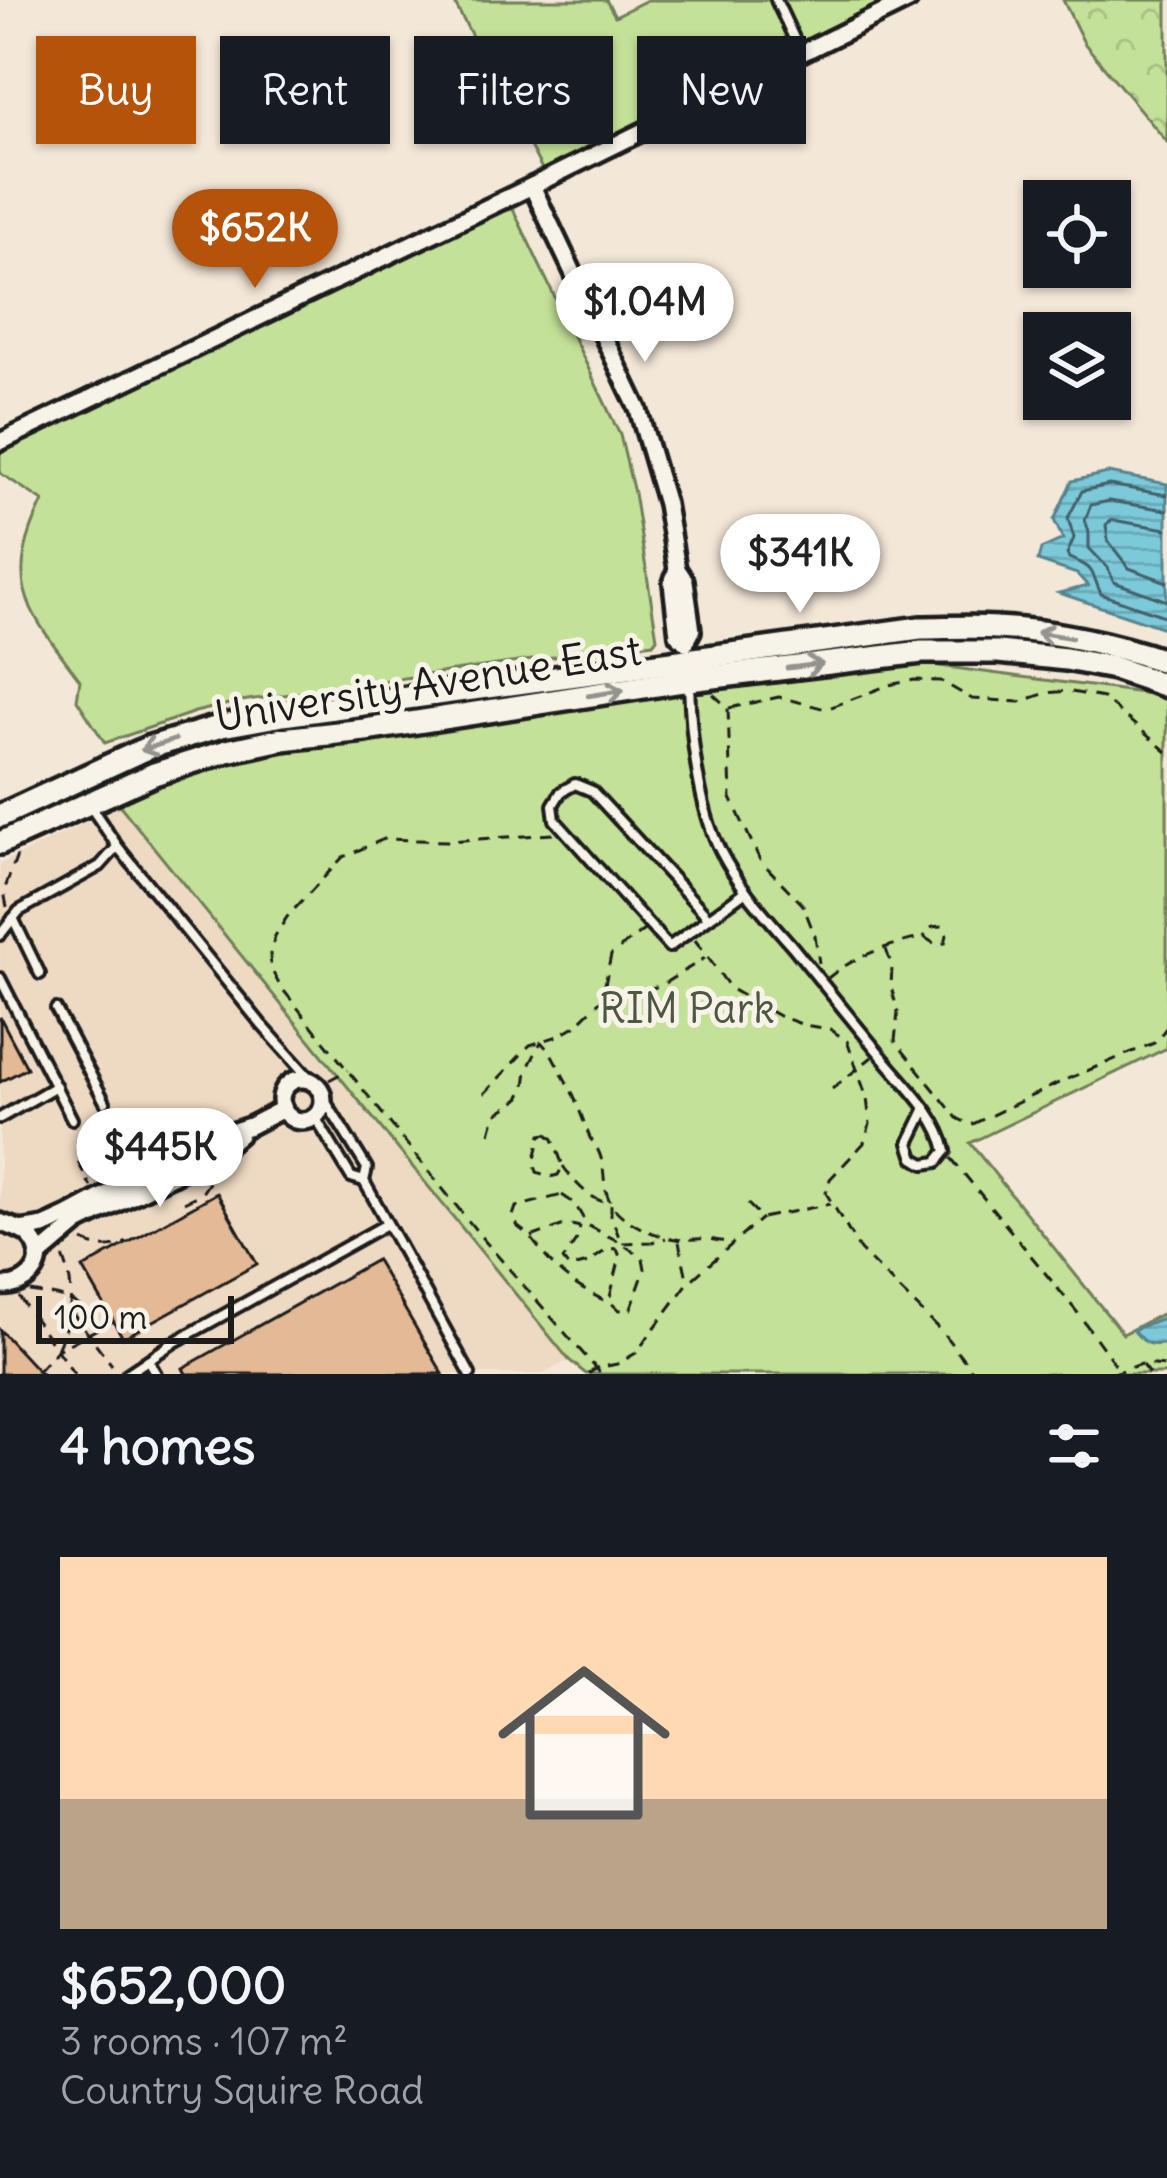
<!DOCTYPE html>
<meta charset="utf-8">
<style>
:root{--surface:#171b24;--page:#242831;--text:#f1f3f6;--muted:#9ea1a6;--accent:#b45309}
body{margin:0;font-family:Delius,sans-serif;background:var(--page);color:var(--text);height:100vh;display:flex;flex-direction:column;font-size:45px;white-space:nowrap}
*{box-sizing:border-box;margin:0}
p{font-size:39px;color:var(--muted)}
.icon{flex:none;width:66px;height:66px;fill:none;stroke:currentColor;stroke-width:2;stroke-linecap:round;stroke-linejoin:round}
.map{position:relative;height:1374px;overflow:hidden}
.sheet{display:flex;flex-direction:column;background:var(--surface);flex:1}
.sheet>*{flex:none}
.guide{position:absolute;left:36px;top:36px;width:1095px;height:108px;display:flex;gap:24px}
.fabs{position:absolute;left:1023px;top:180px;display:grid;gap:24px}
.fabs a{display:grid;place-items:center;width:108px;height:108px;border-radius:0px;background:var(--surface);box-shadow:0 3px 9px #0004;font-size:60px}
.scale{position:absolute;left:36px;bottom:30px;width:198px;box-sizing:border-box;padding-left:12px;border:6px solid #1c1c1c;border-top:0;font-size:33px;line-height:42px;white-space:nowrap;color:#1c1c1c;-webkit-text-stroke:9px #f7f3e8;paint-order:stroke}
.price{position:absolute;translate:-50% -102px;padding:0 27px;border-radius:42px;background:#fff;color:#222;font-size:39px;line-height:78px;filter:drop-shadow(0 3px 6px #0008)}
.price::after{content:'';position:absolute;left:50%;top:72px;width:36px;height:27px;margin-left:-18px;background:inherit;clip-path:polygon(0 0,100% 0,50% 100%)}
.price.on{background:var(--accent);color:#fff}
ul{padding:0;list-style:none}
li{display:grid;align-content:center;gap:24px;height:636px;padding:0 60px}
li span{display:grid;place-items:center;height:372px;border-radius:0px;color:#555}
li>.icon{margin-inline-start:auto}
span .icon{width:216px;height:216px;fill:#fffc;stroke-width:1}
li b{font-size:51px}
h2{display:flex;justify-content:space-between;align-items:center;height:144px;padding:0 60px;font-size:51px}
.chip{padding:0 42px;border-radius:0px;background:var(--surface);box-shadow:0 3px 9px #0004;font-size:42px;line-height:108px}
.chip.on{background:var(--accent);color:#fff}
.map>svg:first-child{display:block}
</style>
<div class="map">
<svg width="1167" height="1374" viewBox="0 0 1167 1374">
<defs>
<pattern id="forest-crowns" width="20" height="18" patternUnits="userSpaceOnUse" patternTransform="scale(3)"><rect width="20" height="18" fill="#c4e198"/><path d="M2 6a3 3 0 1 1 6 0M12 15a3 3 0 1 1 6 0" fill="none" stroke="#a8c082"/></pattern>
<pattern id="water-rules" width="6" height="5" patternUnits="userSpaceOnUse" patternTransform="scale(3)"><rect width="6" height="5" fill="#7cc9da"/><path d="M0 2.5h6" fill="none" stroke="#6bacba"/></pattern>
</defs>
<rect width="100%" height="100%" fill="#f3e7d7"/>
<filter id="ink" filterUnits="userSpaceOnUse"><feTurbulence type="fractalNoise" baseFrequency=".00833" numOctaves="2"/><feDisplacementMap in="SourceGraphic" scale="24" xChannelSelector="R" yChannelSelector="G"/><feConvolveMatrix kernelMatrix="1 2 1 2 8 2 1 2 1" color-interpolation-filters="sRGB"/></filter>
<g filter="url(#ink)">
<path fill="#eed9c3" d="M120,806L569,1360L543,1374H0V864Z"/>
<g fill="#c4e198" stroke="#707e5a" stroke-width="3">
<path d="M453,0H606L615,16L647,0H885L543,171Z"/>
<path d="M513,209L620,435L634,493L657,638L653,643L241,701L195,712L105,743L77,700L80,680C28,610 2,587 43,501L0,473V451L492,213Z"/>
<path d="M917,663L1150,694L1167,700V1048L970,1143L1123,1334L1167,1311V1374H586L569,1360L113,797L187,769L275,750Z"/>
</g>
<path fill="url(#forest-crowns)" stroke="#707e5a" stroke-width="3" d="M1063,0H1167V142L1084,43Z"/>
<g fill="url(#water-rules)" stroke="#56848e" stroke-width="3">
<path d="M1108,473L1167,484V629L1059,593L1088,586L1077,574L1038,561L1041,549L1063,539L1054,520L1072,481Z"/>
<path d="M1162,1318L1167,1327V1343C1149,1347 1145,1344 1133,1330Z"/>
</g>
<g fill="none" stroke-linecap="round" stroke-linejoin="round">
<g stroke="#426168" stroke-width="3">
<path d="M1167,495L1109,485L1082,491L1068,518L1074,538L1067,554L1069,558C1096,568 1091,572 1101,594L1167,617"/>
<path d="M1167,510L1109,501L1091,505L1085,520L1089,532V548L1108,568L1114,582L1167,601"/>
<path d="M1167,529L1112,520L1106,525L1108,541L1129,568L1167,582"/>
</g>
</g>
<g fill="#e4b995" stroke="#1c1c1c" stroke-width="3">
<path d="M0,1017L27,1068L0,1082Z"/>
<path d="M217,1193L257,1264L123,1338L83,1268Z"/>
<path d="M376,1260L443,1374H186L183,1368Z"/>
<path d="M0,1330L38,1371L42,1374H0Z"/>
</g>
<g fill="none" stroke-linecap="round" stroke-linejoin="round">
<defs>
<g id="service">
<path d="M776,0L801,53"/>
<path d="M689,681C690,731 698,808 721,852C739,887 767,917 793,947C822,983 851,1019 880,1054C904,1084 938,1114 946,1151L937,1162L924,1164L914,1158L909,1143L925,1110"/>
<path d="M90,806L118,847L261,1024L311,1080"/>
<path d="M13,918L40,974"/>
<path d="M709,918L592,791L575,784L561,792L553,805L555,820L669,947L746,891"/>
<path d="M0,935L19,911L100,866L117,847"/>
<path d="M0,978L72,1119"/>
<path d="M56,1009L105,1102"/>
<path d="M324,1099L367,1168L364,1181L470,1374"/>
<path d="M315,1117L351,1177L364,1181"/>
<path d="M0,1118L56,1086"/>
<path d="M148,1360L156,1374"/>
<path d="M127,1374L173,1343L385,1225"/>
</g>
<g id="minor">
<path d="M532,186L638,409L666,504L677,569L685,581L692,631L686,642"/>
<path d="M0,442L532,186L909,0"/>
<path d="M677,569L672,583L678,635L686,642"/>
<circle cx="302" cy="1100" r="21"/>
<path d="M0,1222C9,1226 20,1228 27,1234C54,1257 30,1289 0,1286"/>
<path d="M20,1230L44,1226L66,1216L210,1139L250,1126L283,1109"/>
<path d="M38,1257L78,1223L216,1154L239,1135"/>
</g>
<g id="secondary">
<path d="M0,816L147,748L222,726L283,715L920,628C945,628 972,626 997,628C1054,631 1113,644 1167,662"/>
<path d="M0,843L154,774L227,751L282,739L365,730L689,680L922,652H998L1066,659L1114,668L1167,686"/>
</g>
</defs>
<use href="#service" stroke="#1c1c1c" stroke-width="16"/>
<use href="#minor" stroke="#1c1c1c" stroke-width="24"/>
<use href="#secondary" stroke="#1c1c1c" stroke-width="30"/>
<g stroke="#1c1c1c" stroke-width="3" stroke-dasharray="12 9" stroke-linecap="butt">
<path d="M713,694L728,708L731,798L760,860L803,905L815,936L819,963"/>
<path d="M729,708L779,697L826,709L889,685L914,680L941,681L972,699L1020,702L1046,693L1067,691L1103,698L1167,752"/>
<path d="M553,834L448,841L384,839L343,857L287,917L275,936L270,954L271,969L280,986L483,1239L601,1374"/>
<path d="M7,907L4,891L18,853"/>
<path d="M695,940L731,989L779,1016L804,1025L830,1029L847,1041L867,1098L870,1124L864,1143L830,1179L826,1193L860,1250L943,1333L975,1374"/>
<path d="M886,949L892,967L891,987L898,1012L895,1041L957,1118L971,1125L1065,1080L1154,1043L1167,1027"/>
<path d="M828,978C856,955 889,945 924,937L935,944L945,943L947,935L943,926C933,926 928,927 924,937"/>
<path d="M604,998L660,986L705,958"/>
<path d="M329,1080L348,1070"/>
<path d="M832,1089L872,1057"/>
<path d="M484,1094L530,1045L558,1036L575,1026L602,999L611,955L644,930"/>
<path d="M490,1133L495,1115L519,1099L525,1086L527,1070L541,1042L551,1053L574,1096L590,1138C610,1162 599,1179 610,1202C620,1221 655,1237 676,1239C685,1241 695,1238 705,1239C714,1239 724,1242 733,1243"/>
<path d="M547,1134L553,1139L563,1166L558,1175L550,1177L537,1172L534,1163L541,1135Z"/>
<path d="M951,1158L1077,1312L1119,1370"/>
<path d="M78,1162L91,1187"/>
<path d="M563,1166C574,1182 589,1200 611,1204V1215L621,1243L654,1242L666,1238"/>
<path d="M562,1195L575,1204L587,1225L618,1241L643,1258L645,1269L631,1309L619,1310L609,1301L620,1257L617,1249L609,1248L588,1263L569,1268L563,1260L577,1239L580,1227L567,1224L531,1237L518,1227L513,1216L516,1207Z"/>
<path d="M184,1202L202,1193L216,1172"/>
<path d="M748,1204L762,1218L830,1204"/>
<path d="M532,1239C556,1272 572,1286 610,1303"/>
<path d="M83,1241C98,1249 112,1249 127,1242"/>
<path d="M679,1242L688,1283"/>
<path d="M30,1292C63,1297 76,1296 98,1325"/>
<path d="M19,1297L74,1374"/>
<path d="M70,1310L112,1365"/>
<path d="M57,1350C71,1316 77,1288 62,1254"/>
<path d="M1142,1365L1149,1374"/>
<path d="M38,1371L57,1350L113,1321"/>
<path d="M588,1374L597,1368L617,1364L636,1353L688,1283L762,1218"/>
<path d="M1111,1374L1141,1364L1167,1366"/>
</g>
<use href="#service" stroke="#f7f3e8" stroke-width="8"/>
<use href="#minor" stroke="#f7f3e8" stroke-width="15"/>
<use href="#secondary" stroke="#f7f3e8" stroke-width="21"/>
</g>
<defs><path id="oneway-shaft" d="M-6 0H5M1.5-3L5.5 0L1.5 3" fill="none" stroke-width="1.6" stroke-linecap="round" stroke-linejoin="round" transform="scale(3)"/></defs>
<g stroke="#94928c">
<use href="#oneway-shaft" transform="translate(1054 635) rotate(-171)"/>
<use href="#oneway-shaft" transform="translate(805 666) rotate(-7)"/>
<use href="#oneway-shaft" transform="translate(606 693) rotate(-9)"/>
<use href="#oneway-shaft" transform="translate(158 745) rotate(162)"/>
</g>
</g>
<g text-anchor="middle" stroke-width="10" stroke-linejoin="round" paint-order="stroke">
<g font-size="42" fill="#1c1c1c" stroke="#f7f3e8">
<text transform="translate(428 683) rotate(-9)" y="15">University Avenue East</text>
</g>
<g font-size="42" fill="#4e5741" stroke="#f7f3e8">
<text x="687" y="1023">RIM Park</text>
</g>
</g>
</svg>
<div class="fabs">
<a><svg class="icon" aria-label="locate" viewBox="0 0 24 24"><circle cx="12" cy="12" r="6"/><path d="M12 2v4M12 18v4M2 12h4M18 12h4"/></svg></a>
<a><svg class="icon" aria-label="layers" viewBox="0 0 24 24"><path d="M12 4l9 5-9 5-9-5zM3 14l9 5 9-5"/></svg></a>
</div>
<div class="scale">100 m</div>
<b class="price on" style="left:255px;top:291px">$652K</b>
<b class="price" style="left:645px;top:365px">$1.04M</b>
<b class="price" style="left:800px;top:616px">$341K</b>
<b class="price" style="left:160px;top:1210px">$445K</b>
<div class="guide">
<a class="chip on">Buy</a>
<a class="chip">Rent</a>
<a class="chip">Filters</a>
<a class="chip">New</a>
</div>
</div>
<section class="sheet">
<h2>4 homes<svg class="icon" aria-label="filters" viewBox="0 0 24 24"><path d="M4 7h16M4 17h16"/><circle cx="9" cy="7" r="2"/><circle cx="15" cy="17" r="2"/></svg></h2>
<ul>
<li><span style="background:linear-gradient(#ffd9b3 65%,#b9a48a 0)"><svg class="icon" aria-label="home" viewBox="0 0 24 24"><path d="M3 11l9-7 9 7M6 9v11h12V9"/></svg></span><div><b>$652,000</b><p>3 rooms · 107 m²</p><p>Country Squire Road</p></div></li>
</ul>
</section>
